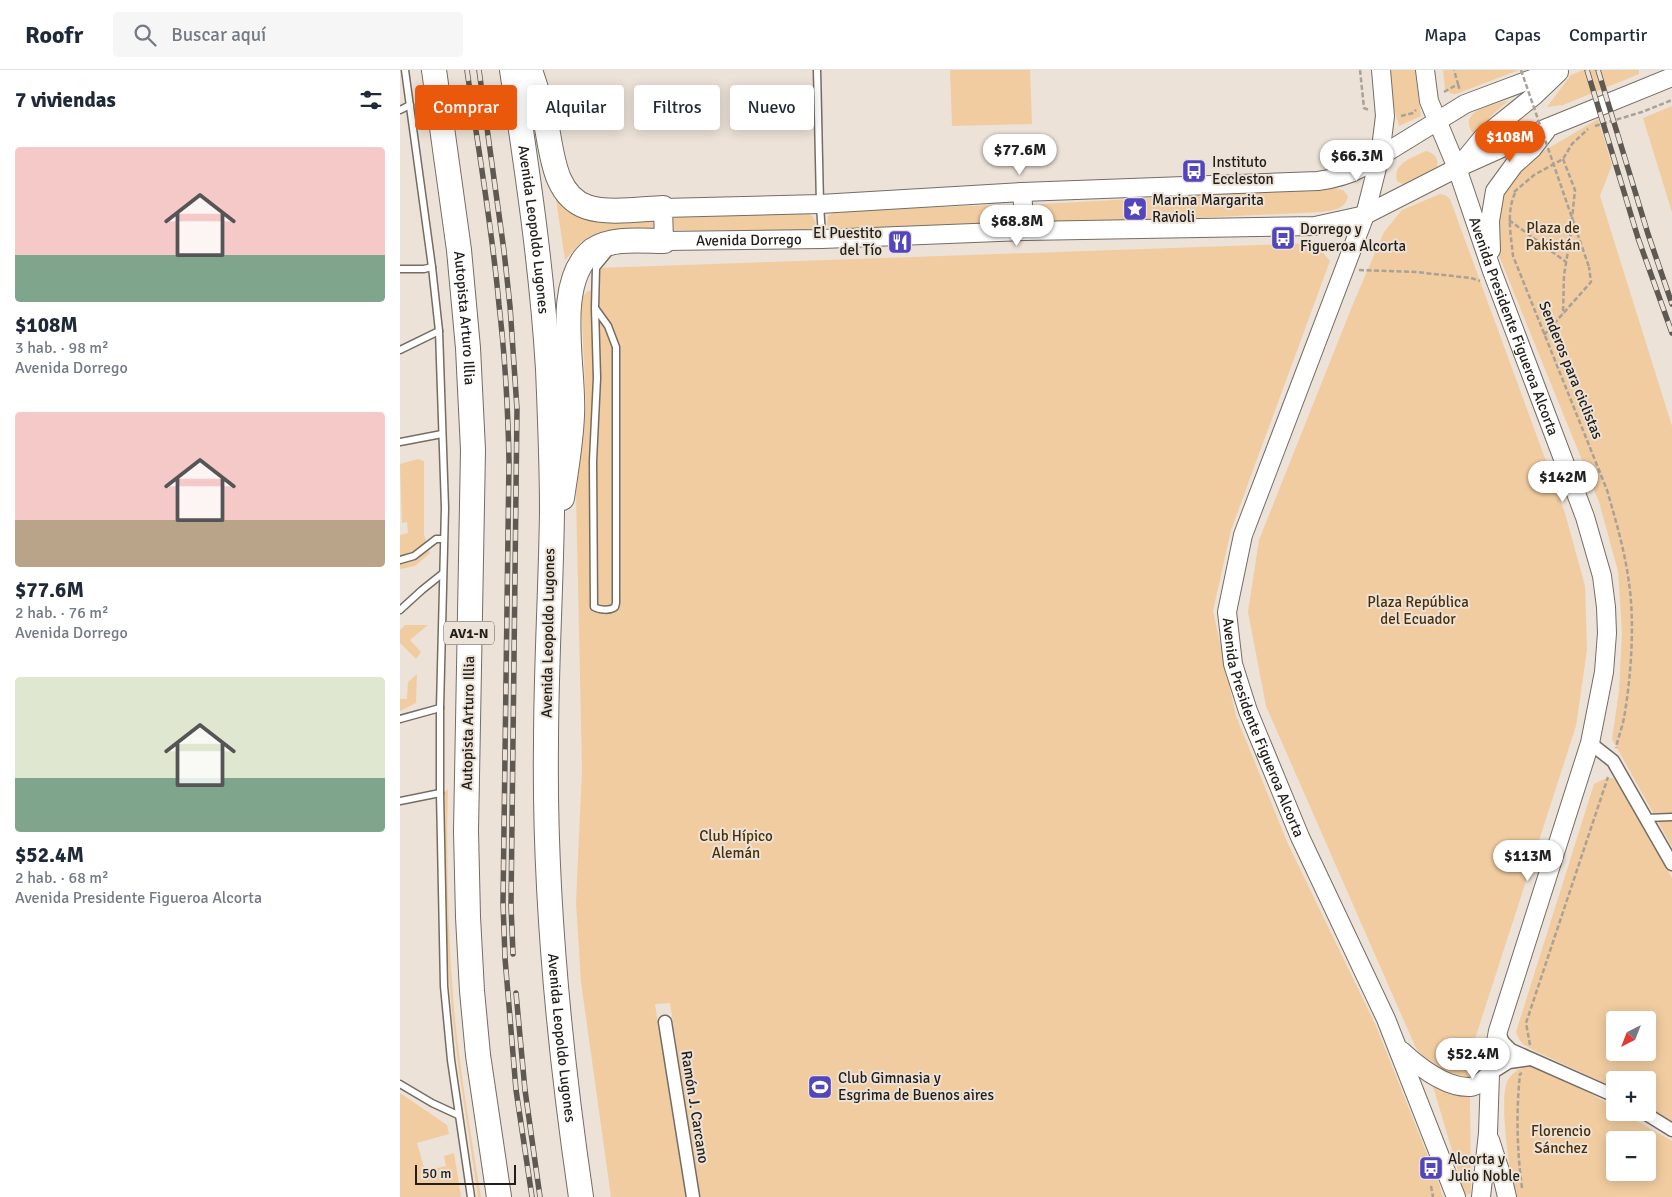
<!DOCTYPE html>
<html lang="es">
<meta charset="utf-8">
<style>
:root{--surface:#fff;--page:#f6f6f7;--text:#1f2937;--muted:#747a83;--line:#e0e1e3;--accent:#ea580c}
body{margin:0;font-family:Signika,sans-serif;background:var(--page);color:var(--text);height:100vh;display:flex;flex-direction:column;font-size:19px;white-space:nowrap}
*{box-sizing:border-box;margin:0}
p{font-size:16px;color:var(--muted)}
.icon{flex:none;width:28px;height:28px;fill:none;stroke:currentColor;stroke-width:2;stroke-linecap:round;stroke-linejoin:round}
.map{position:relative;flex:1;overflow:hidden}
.sheet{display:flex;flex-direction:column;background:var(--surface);width:400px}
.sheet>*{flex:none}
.banner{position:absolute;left:15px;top:15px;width:475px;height:45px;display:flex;gap:10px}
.needle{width:32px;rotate:222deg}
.controls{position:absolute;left:1206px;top:941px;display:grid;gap:10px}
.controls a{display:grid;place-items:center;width:50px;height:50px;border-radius:5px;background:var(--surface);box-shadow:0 2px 12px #0003;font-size:25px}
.scale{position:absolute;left:15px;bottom:12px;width:101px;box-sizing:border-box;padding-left:5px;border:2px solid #221e1a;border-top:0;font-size:14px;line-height:18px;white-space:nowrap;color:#221e1a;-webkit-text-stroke:4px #ece2d7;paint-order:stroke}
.price{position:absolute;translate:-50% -42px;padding:0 11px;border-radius:18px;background:#fff;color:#222;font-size:16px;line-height:32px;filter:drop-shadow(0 1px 2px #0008)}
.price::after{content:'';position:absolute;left:50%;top:30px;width:15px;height:11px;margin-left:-8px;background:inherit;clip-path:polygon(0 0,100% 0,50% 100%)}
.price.current{background:var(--accent);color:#fff}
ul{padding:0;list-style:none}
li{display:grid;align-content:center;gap:10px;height:265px;padding:0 15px}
li span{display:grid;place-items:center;height:155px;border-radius:5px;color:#555}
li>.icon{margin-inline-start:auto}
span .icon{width:90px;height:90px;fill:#fffc;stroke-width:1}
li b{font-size:21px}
h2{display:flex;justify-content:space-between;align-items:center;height:60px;padding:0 15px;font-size:21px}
.tag{padding:0 18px;border-radius:5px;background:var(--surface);box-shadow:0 2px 12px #0003;font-size:18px;line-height:45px}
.tag.current{background:var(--accent);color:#fff}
header{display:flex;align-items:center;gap:30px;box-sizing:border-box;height:70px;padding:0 25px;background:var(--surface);border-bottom:1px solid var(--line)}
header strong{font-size:24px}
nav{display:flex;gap:28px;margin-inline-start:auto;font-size:18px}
.search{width:350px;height:45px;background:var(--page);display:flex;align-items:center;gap:12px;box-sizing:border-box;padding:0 18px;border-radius:5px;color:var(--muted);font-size:19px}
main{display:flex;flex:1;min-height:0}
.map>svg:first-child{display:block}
</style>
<header>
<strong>Roofr</strong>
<div class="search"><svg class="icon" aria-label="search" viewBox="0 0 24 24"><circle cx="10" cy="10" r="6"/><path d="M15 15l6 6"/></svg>Buscar aquí</div>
<nav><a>Mapa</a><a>Capas</a><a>Compartir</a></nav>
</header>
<main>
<section class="sheet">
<h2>7 viviendas<svg class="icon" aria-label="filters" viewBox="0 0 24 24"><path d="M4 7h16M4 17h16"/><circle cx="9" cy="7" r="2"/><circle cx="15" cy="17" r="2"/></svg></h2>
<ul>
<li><span style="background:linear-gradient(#f6c9c9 70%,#7fa58c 0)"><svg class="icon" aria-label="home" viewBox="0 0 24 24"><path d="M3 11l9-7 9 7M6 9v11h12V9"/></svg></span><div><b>$108M</b><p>3 hab. · 98 m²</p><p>Avenida Dorrego</p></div></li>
<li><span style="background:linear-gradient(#f6c9c9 70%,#b9a48a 0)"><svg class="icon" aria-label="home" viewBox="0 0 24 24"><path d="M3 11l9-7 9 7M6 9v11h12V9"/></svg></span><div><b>$77.6M</b><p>2 hab. · 76 m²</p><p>Avenida Dorrego</p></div></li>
<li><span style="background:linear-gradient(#dfe7d0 65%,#7fa58c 0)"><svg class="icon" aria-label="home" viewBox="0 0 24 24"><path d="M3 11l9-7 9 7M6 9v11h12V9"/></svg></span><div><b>$52.4M</b><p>2 hab. · 68 m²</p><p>Avenida Presidente Figueroa Alcorta</p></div></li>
</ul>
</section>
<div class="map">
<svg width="1272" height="1127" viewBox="0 0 1272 1127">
<rect width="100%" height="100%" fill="#ece2d7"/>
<g fill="#f1cca0" fill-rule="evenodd">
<path d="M550,0H630L632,54L552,56Z"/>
<path d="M989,0H1015L1021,46L999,56L992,30Z"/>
<path d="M1043,0H1119L1056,24H1052L1045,19Z"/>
<path d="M1183,0H1239V4L1163,35L1147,37L1171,5Z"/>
<path d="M1109,30L1092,45L1079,63H1073C1057,40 1094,35 1109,30Z"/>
<path d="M1272,36V142L1243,48Z"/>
<path d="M1198,49L1212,95L1200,126L1272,356V777L1212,669L1219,621L1222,563L1218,501L1199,432L1095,176L1099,129L1110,110L1137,85Z"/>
<path d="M1026,81C1036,83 1040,91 1036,100L1004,115L997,111C992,93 1014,87 1026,81Z"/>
<path d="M154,116L219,147L409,143L413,147L416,153L413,158L408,161L206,160L181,172L165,190Z"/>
<path d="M935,118L943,120L948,126C945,140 933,140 921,142L645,155L637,152L633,144L635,137L641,134Z"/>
<path d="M1040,124L1045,125L1050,129L1165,443L1185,516L1187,580L1176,656L1074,972L1071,1010C1047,1009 1028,996 1015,976L866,636L848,542L859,470L953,234L984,162L1002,140Z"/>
<path d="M598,135L608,138L613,144L609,153L429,161L427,154L428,146L436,141Z"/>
<path d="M915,173L930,191L831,460L813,541L836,646L888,774L976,956L1039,1114L1043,1127H300L270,933L255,934L286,1127H211L181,912L176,833L182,700L176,422L186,335L181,228L188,221L199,220L196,198Z"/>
<path d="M18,389L24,391V465L30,483L15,496L0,499V465L8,463L7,452L2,453L0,394Z"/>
<path d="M5,555H28L10,570L21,582L16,589L0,573V560Z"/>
<path d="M17,604L16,633L0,641V629H7L8,612Z"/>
<path d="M1213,708L1222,715L1272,808V1052L1248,1037V1010H1215V1018L1135,981L1123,974L1119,969L1116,962L1194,714L1204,709ZM1215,950H1248V982H1215Z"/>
<path d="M48,719C46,792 48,866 54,939C60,1002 71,1065 81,1127H78L58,994L52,942L45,856L43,723Z"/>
<path d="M1130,995H1142L1215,1038V1042L1223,1043L1272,1071V1127H1115C1110,1107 1098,1026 1108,1010C1114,1001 1120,998 1130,995ZM1215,1070H1248V1102H1215Z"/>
<path d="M1032,1013L1053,1022L1070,1026L1071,1123L1067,1125L1064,1121Z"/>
<path d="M0,1023L47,1055L49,1064L17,1073L25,1101L46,1096L44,1086L54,1083L61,1127H0Z"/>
</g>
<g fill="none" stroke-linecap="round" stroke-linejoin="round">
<defs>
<g id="lane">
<path d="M417,0L420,134L422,167"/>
<path d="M0,40L10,35"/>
<path d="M0,199H24L32,197"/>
<path d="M195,238L208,256L216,277V533L215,537C210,541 199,540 194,537L193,391L197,308L195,238L196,198L210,181"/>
<path d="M0,280L39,261"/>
<path d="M0,372L42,364"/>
<path d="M0,490L14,486L36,469H43"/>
<path d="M0,540L22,520L42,504"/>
<path d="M0,649L40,638"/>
<path d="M40,723L44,916L51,990L71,1127"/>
<path d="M0,731L40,723V638L45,438L39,261L32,197L5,0"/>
<path d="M1246,748L1272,747"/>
<path d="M0,1014L32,1033L58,1045"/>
</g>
<g id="street">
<path d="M1190,673L1213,691L1272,794"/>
<path d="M265,952L293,1127"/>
<path d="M1098,961L1103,972L1111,980L1215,1026"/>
<path d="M1090,1004L1109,992L1130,989"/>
<path d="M1243,1042L1272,1060"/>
</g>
<g id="secondary">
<path id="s1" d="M981,0L985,46L980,86L965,145L843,465L827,542L833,594L848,641L900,767L986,949L1056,1127"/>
<path id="s2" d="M1025,0L1029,31L1057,98L1092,201L1185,447L1202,506L1206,537L1207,563L1204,602L1190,673L1098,961L1090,1004L1088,1063L1081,1127"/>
<path id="s3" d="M1156,0L1065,34L961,98C947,106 933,109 918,111L622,122L420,134L263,138L264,171L422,169L625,161L915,156L965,145L1057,98L1149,57L1272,7"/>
<path d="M1060,95L1083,67L1134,26L1159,2"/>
<path d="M622,122L625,161"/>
<path d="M1091,180L1090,151L1095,121L1114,95L1132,79L1146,61"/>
<path d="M1002,981C1018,996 1046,1018 1070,1017C1078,1016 1084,1010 1090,1004"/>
<path d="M1090,1070L1103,1110L1107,1127"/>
</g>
<g id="highway">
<path id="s4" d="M34,0L59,180L68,278L73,380L66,761L68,847L72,921L78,985L99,1127"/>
<path id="s5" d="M112,0C127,99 142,199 148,299C150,346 152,394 152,441C151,519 146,596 146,674C144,826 159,977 181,1127"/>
<path d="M130,0C135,16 141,32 145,48C152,78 152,125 187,137C207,144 241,139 263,138"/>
<path d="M162,428C166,400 171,373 172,345C175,299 152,212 193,180C212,167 242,171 264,171"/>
</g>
</defs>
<use href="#lane" stroke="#756d63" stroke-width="9"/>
<use href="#street" stroke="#756d63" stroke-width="15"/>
<use href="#secondary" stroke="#756d63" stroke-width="20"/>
<use href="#highway" stroke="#756d63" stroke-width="26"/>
<g stroke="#a9a198" stroke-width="2.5" stroke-dasharray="5 2.5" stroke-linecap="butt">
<path d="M960,0L964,38L969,40"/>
<path d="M1058,14L1060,21"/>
<path d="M1044,22L1058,14L1054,0"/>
<path d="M1001,46L1013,43L1016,40"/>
<path d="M1195,56L1242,42L1272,30"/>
<path d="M1163,89L1175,120L1170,169L1164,205L1163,244"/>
<path d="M1114,122L1134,105L1163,89L1172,74L1188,59"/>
<path d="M1115,123C1106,143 1111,165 1113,186L1207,420C1216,451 1225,482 1229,513C1235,554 1231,607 1224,648C1222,658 1218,668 1216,678"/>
<path d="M1109,150L1166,192"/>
<path d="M959,200L1016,202L1071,208L1080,211"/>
<path d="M1144,265L1191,212L1189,197"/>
<path d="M1130,975L1126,953L1208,707"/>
<path d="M1031,1116L1033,1127"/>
<path d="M1122,1118C1117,1081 1116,1042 1120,1004L1122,1003"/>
</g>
<use href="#lane" stroke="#fff" stroke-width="6"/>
<use href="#street" stroke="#fff" stroke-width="12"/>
<use href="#secondary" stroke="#fff" stroke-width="18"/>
<use href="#highway" stroke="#fff" stroke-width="24"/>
<defs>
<g id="rail">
<path d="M67,0C78,78 92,156 99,235C105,286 108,339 109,391L103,833L105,888L116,1020L132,1127"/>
<path d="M79,0L104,181L110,236L117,339L111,836L113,884"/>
<path d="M1187,0L1238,168L1272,263"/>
<path d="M1198,0L1248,164L1272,234"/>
<path d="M116,923L125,1020L140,1127"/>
</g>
</defs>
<use href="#rail" stroke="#5f5953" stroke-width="5.5"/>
<use href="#rail" stroke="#ece2d7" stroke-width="4" stroke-dasharray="11" stroke-linecap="butt"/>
<path stroke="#a9a198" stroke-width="2.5" stroke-dasharray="5 2.5" stroke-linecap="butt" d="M1121,0L1189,197"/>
</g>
<defs>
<symbol id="bus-square" viewBox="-11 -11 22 22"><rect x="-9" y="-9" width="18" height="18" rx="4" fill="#5345bc" stroke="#ece2d7"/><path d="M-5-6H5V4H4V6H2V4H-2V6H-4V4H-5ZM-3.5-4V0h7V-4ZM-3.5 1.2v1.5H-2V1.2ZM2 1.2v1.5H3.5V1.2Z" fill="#fff"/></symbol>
<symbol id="sight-square" viewBox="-11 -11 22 22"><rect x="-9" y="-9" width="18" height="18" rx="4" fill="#5345bc" stroke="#ece2d7"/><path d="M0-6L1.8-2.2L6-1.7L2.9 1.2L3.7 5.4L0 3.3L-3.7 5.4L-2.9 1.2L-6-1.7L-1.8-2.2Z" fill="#fff"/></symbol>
<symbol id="restaurant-square" viewBox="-11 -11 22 22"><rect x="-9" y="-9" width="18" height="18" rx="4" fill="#5345bc" stroke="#ece2d7"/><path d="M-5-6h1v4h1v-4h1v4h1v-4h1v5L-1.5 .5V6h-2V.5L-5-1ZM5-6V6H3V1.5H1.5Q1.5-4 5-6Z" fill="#fff"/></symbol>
<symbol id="stadium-square" viewBox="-11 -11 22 22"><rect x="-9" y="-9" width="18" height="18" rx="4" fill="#5345bc" stroke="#ece2d7"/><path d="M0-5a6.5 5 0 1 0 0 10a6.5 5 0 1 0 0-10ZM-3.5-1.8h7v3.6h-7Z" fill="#fff"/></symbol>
</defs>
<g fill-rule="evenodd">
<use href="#bus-square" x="780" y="87" width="28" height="28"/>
<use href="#sight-square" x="721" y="125" width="28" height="28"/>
<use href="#bus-square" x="869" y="154" width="28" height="28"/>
<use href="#restaurant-square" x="486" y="158" width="28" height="28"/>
<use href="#stadium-square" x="406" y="1003" width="28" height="28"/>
<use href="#bus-square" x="1017" y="1084" width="28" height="28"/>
</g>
<g text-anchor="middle" stroke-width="4" stroke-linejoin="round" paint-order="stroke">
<rect fill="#ece2d7" stroke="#5f5953" stroke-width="1" x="44" y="551.5" width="50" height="23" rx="4"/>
<g font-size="14" font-weight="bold" fill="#221e1a">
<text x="69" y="568">AV1-N</text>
</g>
<g font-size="15" fill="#221e1a" stroke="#ece2d7" text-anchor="start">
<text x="812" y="97">Instituto<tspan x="812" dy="17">Eccleston</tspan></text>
<text x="752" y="135">Marina Margarita<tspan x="752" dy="17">Ravioli</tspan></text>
<text x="900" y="164">Dorrego y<tspan x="900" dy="17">Figueroa Alcorta</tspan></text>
<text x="482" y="168" text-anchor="end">El Puestito<tspan x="482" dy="17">del Tío</tspan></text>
<text x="438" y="1013">Club Gimnasia y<tspan x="438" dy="17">Esgrima de Buenos aires</tspan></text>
<text x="1048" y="1094">Alcorta y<tspan x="1048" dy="17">Julio Noble</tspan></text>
</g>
<g font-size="15" fill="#492f08" stroke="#ece2d7">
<text x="1153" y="163">Plaza de<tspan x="1153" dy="17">Pakistán</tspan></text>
<text x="1018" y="537">Plaza República<tspan x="1018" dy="17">del Ecuador</tspan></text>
<text x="336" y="771">Club Hípico<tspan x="336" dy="17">Alemán</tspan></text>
<text x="1161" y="1066">Florencio<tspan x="1161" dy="17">Sánchez</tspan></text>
</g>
<g font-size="15" fill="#221e1a" stroke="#ece2d7">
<text dy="5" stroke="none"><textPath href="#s5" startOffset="161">Avenida Leopoldo Lugones</textPath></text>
<text dy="5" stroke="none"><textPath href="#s3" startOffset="1038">Avenida Dorrego</textPath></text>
<text dy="5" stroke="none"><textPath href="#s4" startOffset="250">Autopista Arturo Illia</textPath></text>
<text dy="5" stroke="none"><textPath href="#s2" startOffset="272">Avenida Presidente Figueroa Alcorta</textPath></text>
<text transform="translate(1171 300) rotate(68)" y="5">Senderos para ciclistas</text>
<text transform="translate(148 563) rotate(-89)" y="5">Avenida Leopoldo Lugones</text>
<text transform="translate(68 653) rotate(-89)" y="5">Autopista Arturo Illia</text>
<text dy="5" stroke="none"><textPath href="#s1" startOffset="690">Avenida Presidente Figueroa Alcorta</textPath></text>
<text dy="5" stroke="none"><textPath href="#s5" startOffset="971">Avenida Leopoldo Lugones</textPath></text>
<text transform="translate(295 1037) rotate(81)" y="5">Ramón J. Carcano</text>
</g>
</g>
</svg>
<div class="controls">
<a><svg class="needle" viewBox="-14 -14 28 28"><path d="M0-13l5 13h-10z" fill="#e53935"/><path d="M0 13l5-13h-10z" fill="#747a83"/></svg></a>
<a>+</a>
<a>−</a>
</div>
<div class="scale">50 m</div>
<b class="price current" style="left:1110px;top:93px">$108M</b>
<b class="price" style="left:620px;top:106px">$77.6M</b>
<b class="price" style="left:957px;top:112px">$66.3M</b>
<b class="price" style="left:617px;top:177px">$68.8M</b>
<b class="price" style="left:1163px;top:433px">$142M</b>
<b class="price" style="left:1128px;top:812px">$113M</b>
<b class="price" style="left:1073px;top:1010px">$52.4M</b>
<div class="banner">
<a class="tag current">Comprar</a>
<a class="tag">Alquilar</a>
<a class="tag">Filtros</a>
<a class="tag">Nuevo</a>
</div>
</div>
</main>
